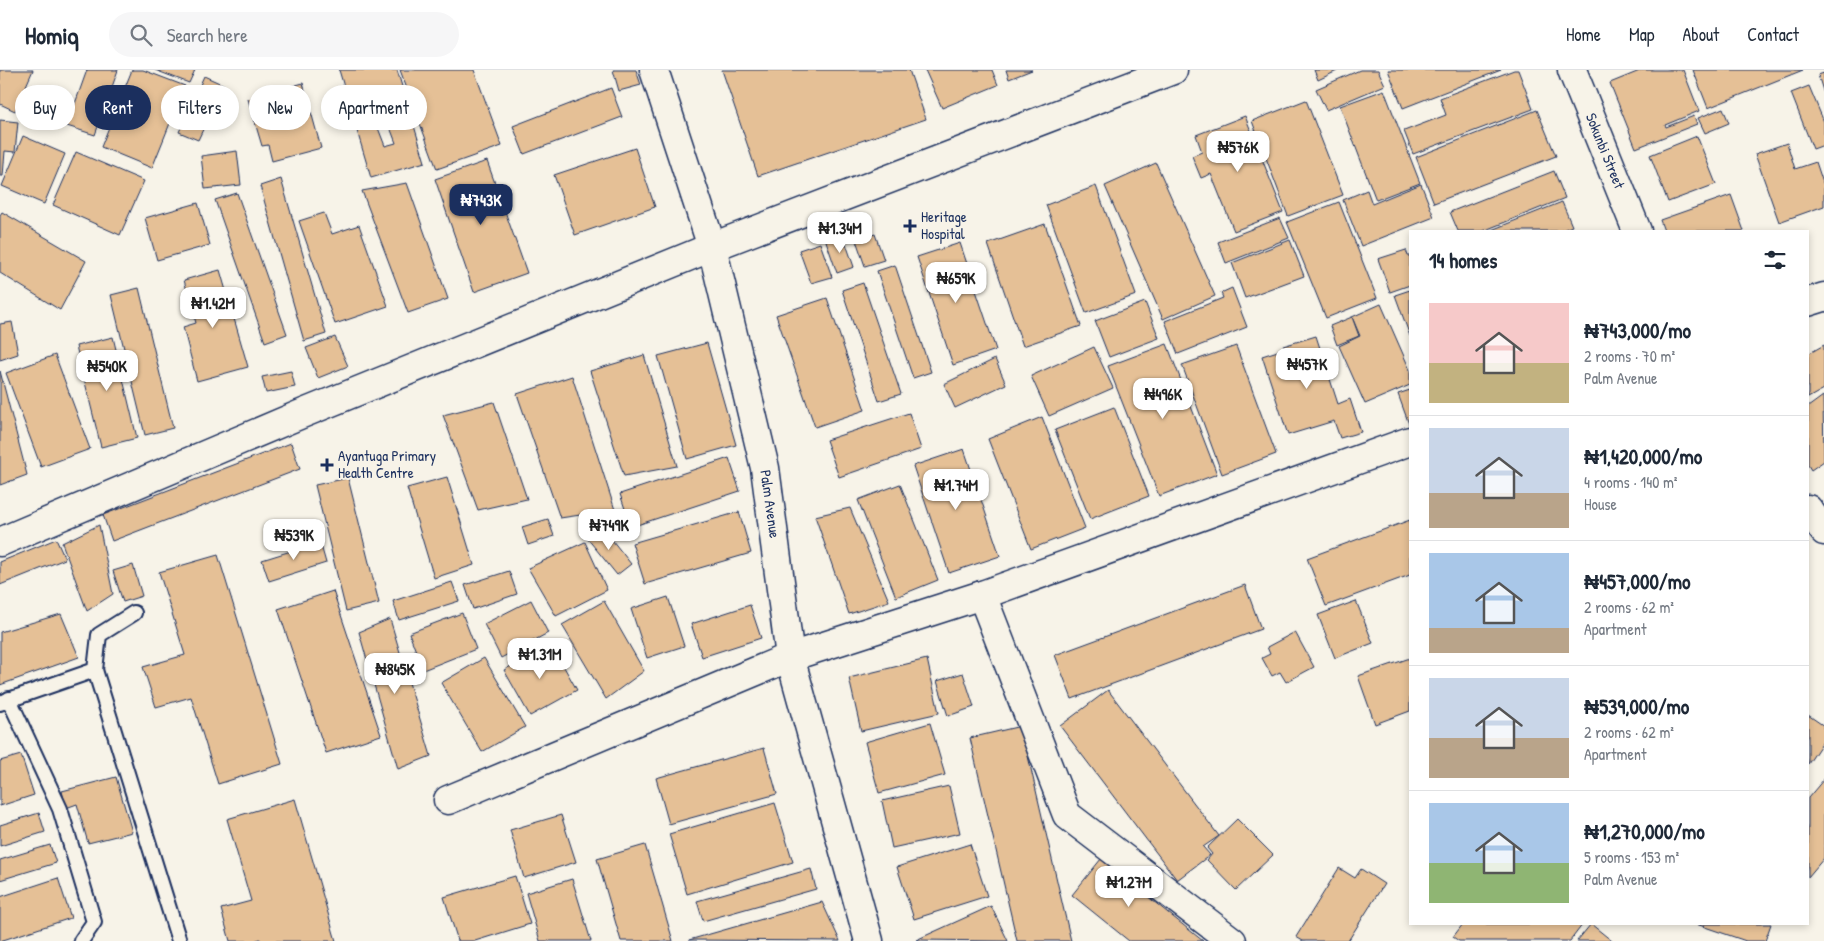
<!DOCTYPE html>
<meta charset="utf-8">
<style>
:root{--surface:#fff;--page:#f6f6f7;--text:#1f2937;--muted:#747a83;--line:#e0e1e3;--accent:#1b2f5e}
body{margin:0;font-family:"Patrick Hand",sans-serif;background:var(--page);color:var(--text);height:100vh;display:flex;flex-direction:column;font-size:19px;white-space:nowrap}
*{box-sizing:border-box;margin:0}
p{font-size:16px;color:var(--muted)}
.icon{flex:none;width:28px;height:28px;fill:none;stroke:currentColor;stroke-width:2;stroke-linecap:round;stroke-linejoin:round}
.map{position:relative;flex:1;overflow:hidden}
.drawer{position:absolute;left:1409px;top:160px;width:400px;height:695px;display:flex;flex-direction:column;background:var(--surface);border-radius:0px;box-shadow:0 2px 8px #0003}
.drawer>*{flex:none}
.guide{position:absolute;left:15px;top:15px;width:475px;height:45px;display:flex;gap:10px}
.price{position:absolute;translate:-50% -42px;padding:0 11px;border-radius:10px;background:#fff;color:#222;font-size:16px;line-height:32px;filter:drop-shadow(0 1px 2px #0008)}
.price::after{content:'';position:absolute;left:50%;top:30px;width:15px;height:11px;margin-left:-8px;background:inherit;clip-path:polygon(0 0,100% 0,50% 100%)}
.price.selected{background:var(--accent);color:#fff}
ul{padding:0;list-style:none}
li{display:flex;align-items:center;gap:15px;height:125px;padding:0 20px}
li+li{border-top:1px solid var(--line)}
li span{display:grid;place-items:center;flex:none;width:140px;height:100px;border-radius:0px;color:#555}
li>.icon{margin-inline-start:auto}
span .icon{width:60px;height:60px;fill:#fffc;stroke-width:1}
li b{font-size:21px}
h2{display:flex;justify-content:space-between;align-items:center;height:60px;padding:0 20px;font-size:21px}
.chip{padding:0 18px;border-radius:22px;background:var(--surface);box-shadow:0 2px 8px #0003;font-size:18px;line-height:45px}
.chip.selected{background:var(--accent);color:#fff}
header{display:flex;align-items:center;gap:30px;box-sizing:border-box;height:70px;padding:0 25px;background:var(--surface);border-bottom:1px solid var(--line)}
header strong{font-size:24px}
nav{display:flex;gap:28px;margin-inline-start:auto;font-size:18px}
.search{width:350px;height:45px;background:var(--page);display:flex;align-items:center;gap:12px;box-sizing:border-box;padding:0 18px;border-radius:28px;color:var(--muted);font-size:19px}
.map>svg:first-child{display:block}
</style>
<header>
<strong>Homiq</strong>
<div class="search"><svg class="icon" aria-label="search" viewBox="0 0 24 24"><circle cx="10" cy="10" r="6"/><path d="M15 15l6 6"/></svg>Search here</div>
<nav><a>Home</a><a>Map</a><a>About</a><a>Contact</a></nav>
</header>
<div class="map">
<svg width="1824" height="871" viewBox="0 0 1824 871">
<rect width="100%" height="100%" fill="#f7f3e8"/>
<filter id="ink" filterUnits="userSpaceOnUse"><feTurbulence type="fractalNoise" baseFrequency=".02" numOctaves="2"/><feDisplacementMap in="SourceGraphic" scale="10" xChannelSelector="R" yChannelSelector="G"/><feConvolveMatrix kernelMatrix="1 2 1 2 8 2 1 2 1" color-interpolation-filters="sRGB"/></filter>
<g filter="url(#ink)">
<g fill="#e5c096" stroke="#1b2f5e" fill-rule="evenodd">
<path d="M0,0H33L15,41L0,34Z"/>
<path d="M87,0H118L95,65L67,56Z"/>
<path d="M132,0H143L185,16L152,98L101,77Z"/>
<path d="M155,0H195L189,13Z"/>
<path d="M339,0H397L425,92L371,108ZM377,23L396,73L385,76L366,27Z"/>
<path d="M400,0H474L502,76L437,99Z"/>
<path d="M613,0H636L641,15L619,21Z"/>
<path d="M722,0H909L926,49L758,106Z"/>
<path d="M925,0H992L998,15L942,38Z"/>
<path d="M1006,0H1032L1009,9Z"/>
<path d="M1314,0H1336L1337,1L1318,10Z"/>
<path d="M1360,0H1378L1385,15L1326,40L1316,19Z"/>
<path d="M1388,0H1501L1403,38Z"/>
<path d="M1514,0H1518L1533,39L1413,84L1404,61L1446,45L1440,28Z"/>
<path d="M1642,0H1683L1699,41L1665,55L1666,57L1694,46L1697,54L1636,78L1610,13Z"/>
<path d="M1693,0H1803L1708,38Z"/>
<path d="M1824,3V24L1818,5Z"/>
<path d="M204,6L224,15L198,70L179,62Z"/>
<path d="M303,13L321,78L272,91L268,75L262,76L248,29Z"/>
<path d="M1809,16L1824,52V75L1813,79L1791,23Z"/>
<path d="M611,18L622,47L524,84L513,56Z"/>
<path d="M1384,20L1420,113L1376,130L1340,36Z"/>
<path d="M1306,30L1343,125L1288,146L1252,51Z"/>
<path d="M1723,38L1729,53L1705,63L1698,48Z"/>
<path d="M1537,40L1556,86L1434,133L1416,87Z"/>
<path d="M1245,46L1283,142L1234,161L1211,104L1201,108L1192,86L1202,82L1196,65Z"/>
<path d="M0,50L18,52L15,82L5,81L3,106H0Z"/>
<path d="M23,66L65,84L44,134L2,116Z"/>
<path d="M1697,66L1716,114L1668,132L1650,85Z"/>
<path d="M1787,73L1795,99L1816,92L1824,116V136L1779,152L1755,84Z"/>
<path d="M635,78L655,137L575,165L554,105Z"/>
<path d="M237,81L241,115L205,119L201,86Z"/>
<path d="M76,82L144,111L120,165L53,135Z"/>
<path d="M487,91L527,203L474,222L435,109Z"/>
<path d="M1156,93L1215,226L1163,249L1105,116Z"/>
<path d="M1554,101L1565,128L1483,161H1458L1450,142Z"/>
<path d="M281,109L326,264L304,271L260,116Z"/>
<path d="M407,113L448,229L408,243L362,121Z"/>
<path d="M1421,114L1434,147L1361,176L1343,130L1367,120L1372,134Z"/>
<path d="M1096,116L1136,225L1086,243L1046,135Z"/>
<path d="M237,123L287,264L265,272L215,130Z"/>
<path d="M1731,125L1744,161H1664L1660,150Z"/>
<path d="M1339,132L1377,228L1326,248L1287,152Z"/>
<path d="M1562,132L1572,156L1560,161H1489Z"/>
<path d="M198,133L210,175L157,190L145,148Z"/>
<path d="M2,142L86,191L60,240L0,203V145Z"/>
<path d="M324,143L332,164L359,155L388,236L335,254L299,151Z"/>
<path d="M1280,148L1289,168L1226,193L1218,172Z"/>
<path d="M1045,154L1081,256L1023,276L988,174Z"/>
<path d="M875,164L884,190L865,196L856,170Z"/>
<path d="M843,165L854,197L837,203L826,171Z"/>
<path d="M1290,170L1304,206L1245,228L1232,193Z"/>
<path d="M820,173L832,207L811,213L799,180Z"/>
<path d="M960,173L996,280L953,295L917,187Z"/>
<path d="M1406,180L1408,186H1410V215L1390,222L1378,189Z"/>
<path d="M895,195L931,302L913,308L877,201Z"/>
<path d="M220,200L248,297L197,311L183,257L196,253L184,210Z"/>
<path d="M863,213L901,324L879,331L842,220Z"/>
<path d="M139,218L173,358L145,365L111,225Z"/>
<path d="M1232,218L1247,257L1178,284L1165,251L1223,228L1221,223Z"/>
<path d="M1410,220V266L1395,225Z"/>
<path d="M827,228L865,340L815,357L776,245Z"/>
<path d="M1145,232L1159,268L1109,287L1095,251Z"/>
<path d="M1381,234L1410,300V315L1365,334L1339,276L1360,266L1352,247Z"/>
<path d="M1352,247L1359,266L1337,275L1330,256Z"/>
<path d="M12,252L18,284L0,290V254Z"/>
<path d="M1316,266L1338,334L1350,329L1361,362L1340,368L1334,351L1288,365L1262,286L1284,279L1283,276Z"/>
<path d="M113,267L137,368L101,377L76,276Z"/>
<path d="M335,267L348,296L318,308L306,278Z"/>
<path d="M707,273L736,375L687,389L658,286Z"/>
<path d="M1167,274L1217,404L1159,426L1108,296Z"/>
<path d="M1824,275V319L1808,328V284Z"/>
<path d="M1236,276L1276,384L1222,404L1182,295Z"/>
<path d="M1094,277L1113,318L1049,346L1031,306Z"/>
<path d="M55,285L90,379L41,397L6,303Z"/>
<path d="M644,285L677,396L624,406L590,301Z"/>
<path d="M995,289L1006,314L955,338L944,314Z"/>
<path d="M0,301L27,405L0,415Z"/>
<path d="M291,301L295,317L266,323L262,307Z"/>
<path d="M572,306L615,440L560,448L517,324Z"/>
<path d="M1410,320V357L1398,324Z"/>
<path d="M1823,326L1824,391L1811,400L1808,395V337Z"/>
<path d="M494,332L527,429L478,440L443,345Z"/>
<path d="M1114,337L1149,426L1090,449L1055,360Z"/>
<path d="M909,343L921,379L839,407L826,370Z"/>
<path d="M1042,347L1085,458L1031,479L988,369Z"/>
<path d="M291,373L300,399L112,471L103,445Z"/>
<path d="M964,379L1000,486L949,503L913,396Z"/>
<path d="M729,388L740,421L631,457L620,424Z"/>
<path d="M447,407L474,495L434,508L407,418Z"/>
<path d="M348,408L379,533L346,541L315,415Z"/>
<path d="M900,414L938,510L896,527L858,430Z"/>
<path d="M850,438L889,531L849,544L815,446Z"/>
<path d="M739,442L751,483L645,514L632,473Z"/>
<path d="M548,449L554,466L528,475L522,457Z"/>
<path d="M1410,450V505L1326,536L1307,488Z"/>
<path d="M99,455L113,524L87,541L62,473Z"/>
<path d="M601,456L631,494L617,505L587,468Z"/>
<path d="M56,469L65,489L0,515V492Z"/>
<path d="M320,472L326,493L269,511L262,490Z"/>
<path d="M585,472L607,520L556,546L528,498Z"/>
<path d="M218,485L282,694L218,714L191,627L156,637L143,597L185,585L159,502Z"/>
<path d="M133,495L142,526L123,532L113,501Z"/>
<path d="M509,501L517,524L473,539L465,515Z"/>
<path d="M452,512L459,531L399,550L393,531Z"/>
<path d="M1245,515L1261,559L1072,629L1055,585Z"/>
<path d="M333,521L381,665L326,683L278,539Z"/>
<path d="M668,527L684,576L647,588L631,539Z"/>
<path d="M531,530L548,563L501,588L484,554Z"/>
<path d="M604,531L644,601L606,629L562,555Z"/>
<path d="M1356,531L1373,573L1335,588L1318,545Z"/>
<path d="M750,535L761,568L702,587L691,554Z"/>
<path d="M462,543L476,579L423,600L409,563Z"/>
<path d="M61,544L79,587L0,615V562Z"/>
<path d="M390,549L431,686L398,699L359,562Z"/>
<path d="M1295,562L1314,597L1286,612L1280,602L1272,606L1262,588L1270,584L1267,577Z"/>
<path d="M551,574L577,620L530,646L504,600Z"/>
<path d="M484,588L525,657L482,682L441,613Z"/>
<path d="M1410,588V641L1375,654L1358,606Z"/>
<path d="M927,589L939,643L861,661L849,608Z"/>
<path d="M963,603L974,637L948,646L937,611Z"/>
<path d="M1108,620L1219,766L1203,777L1210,785L1177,810L1060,656Z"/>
<path d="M1808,645L1824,656V670L1808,694Z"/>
<path d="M930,653L945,705L879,723L865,672Z"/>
<path d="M1021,656L1071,871H1017L970,668Z"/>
<path d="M764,678L777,724L669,754L656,708Z"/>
<path d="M21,685L34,725L0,736V691Z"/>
<path d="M116,707L132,762L88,773L77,734L66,738L62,721Z"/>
<path d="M1824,709V788L1808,807V728Z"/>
<path d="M949,716L960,763L892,778L882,731Z"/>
<path d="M295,729L336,871H261L260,869L254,871H230L221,839L251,831L227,749Z"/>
<path d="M775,733L793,792L687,824L669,764Z"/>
<path d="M39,743L45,762L0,776V755Z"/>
<path d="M561,745L576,792L524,808L510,760Z"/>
<path d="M1237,749L1273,785L1236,820L1207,790L1212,784L1207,778Z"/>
<path d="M970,774L987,826L914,849L897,797Z"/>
<path d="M50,775L56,793L0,810V790Z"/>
<path d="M645,775L673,871H621L597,789Z"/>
<path d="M1101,789L1203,871H1129L1072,825Z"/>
<path d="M1339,798L1355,808L1361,799L1384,814L1348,871H1303L1296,867Z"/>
<path d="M811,799L816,819L703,851L697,831Z"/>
<path d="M515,806L530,854L475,871H458L444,827Z"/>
<path d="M58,808L71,848L0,871V827Z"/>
<path d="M572,809L591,871H540L526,823Z"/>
<path d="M822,832L840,871L689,870Z"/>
<path d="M991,836L1008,871L916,870Z"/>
<path d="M1463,854H1583L1570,871H1459L1453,867Z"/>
<path d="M1591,854L1612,871H1577Z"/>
<path d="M1696,854H1771L1765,871H1746Z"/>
</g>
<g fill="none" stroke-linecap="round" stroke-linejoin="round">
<defs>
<g id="lane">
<path d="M95,600L179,871"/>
<path d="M9,629L60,739L94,852L81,871"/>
<path d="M0,633L95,600L99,565L134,543"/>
</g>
<g id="street">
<path d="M1808,232L1824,227"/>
<path d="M982,525L1067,745L1232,871"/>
<path d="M448,730L790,587L982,525L1410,371"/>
</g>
<g id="secondary">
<path d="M654,0L712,177L765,398L790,587L869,871"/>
<path d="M1572,0L1637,161"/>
<path d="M1808,439L1824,461"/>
<path d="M0,472L299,345L712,177L1173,0"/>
</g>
</defs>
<use href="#lane" stroke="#1b2f5e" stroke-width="18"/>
<use href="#street" stroke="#1b2f5e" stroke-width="31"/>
<use href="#secondary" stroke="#1b2f5e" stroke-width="31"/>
<use href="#lane" stroke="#f7f3e8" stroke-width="14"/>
<use href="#street" stroke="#f7f3e8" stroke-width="28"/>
<use href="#secondary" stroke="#f7f3e8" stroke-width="28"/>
</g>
</g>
<g fill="#1b2f5e" stroke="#f7f3e8" stroke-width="2">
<path d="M907.5 148.5h5v5h5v5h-5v5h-5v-5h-5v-5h5z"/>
<path d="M324.5 387.5h5v5h5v5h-5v5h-5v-5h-5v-5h5z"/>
</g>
<g text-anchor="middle" stroke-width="4" stroke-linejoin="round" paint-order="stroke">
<g font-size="15" fill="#1b2f5e" stroke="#f7f3e8">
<text transform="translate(1605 81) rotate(68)" y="5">Sokunbi Street</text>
<text transform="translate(770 434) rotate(82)" y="5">Palm Avenue</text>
</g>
<g font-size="15" fill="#1b2f5e" stroke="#f7f3e8" text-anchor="start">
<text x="921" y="152">Heritage<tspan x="921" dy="17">Hospital</tspan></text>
<text x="338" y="391">Ayantuga Primary<tspan x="338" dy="17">Health Centre</tspan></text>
</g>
</g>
</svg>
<b class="price" style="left:1238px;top:103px">₦576K</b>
<b class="price selected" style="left:481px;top:156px">₦743K</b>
<b class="price" style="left:840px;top:184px">₦1.34M</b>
<b class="price" style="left:956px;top:234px">₦659K</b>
<b class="price" style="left:213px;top:259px">₦1.42M</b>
<b class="price" style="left:1307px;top:320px">₦457K</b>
<b class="price" style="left:107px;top:322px">₦540K</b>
<b class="price" style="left:1163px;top:350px">₦496K</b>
<b class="price" style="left:956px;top:441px">₦1.74M</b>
<b class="price" style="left:609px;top:481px">₦749K</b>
<b class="price" style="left:294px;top:491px">₦539K</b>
<b class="price" style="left:540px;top:610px">₦1.31M</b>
<b class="price" style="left:395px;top:625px">₦845K</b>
<b class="price" style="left:1129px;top:838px">₦1.27M</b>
<div class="guide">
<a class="chip">Buy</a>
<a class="chip selected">Rent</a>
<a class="chip">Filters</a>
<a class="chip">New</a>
<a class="chip">Apartment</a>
</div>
<section class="drawer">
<h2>14 homes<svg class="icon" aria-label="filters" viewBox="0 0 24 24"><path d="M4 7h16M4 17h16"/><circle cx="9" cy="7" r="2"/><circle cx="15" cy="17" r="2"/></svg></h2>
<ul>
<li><span style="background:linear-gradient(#f6c9c9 60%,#c2b280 0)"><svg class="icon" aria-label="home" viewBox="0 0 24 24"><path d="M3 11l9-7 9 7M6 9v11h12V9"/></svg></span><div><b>₦743,000/mo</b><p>2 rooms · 70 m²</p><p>Palm Avenue</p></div></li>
<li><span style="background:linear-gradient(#c9d6e8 65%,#b9a48a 0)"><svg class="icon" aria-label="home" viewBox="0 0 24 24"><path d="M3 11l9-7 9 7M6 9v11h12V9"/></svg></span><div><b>₦1,420,000/mo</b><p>4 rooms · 140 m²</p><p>House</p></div></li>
<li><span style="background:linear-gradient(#a9c7e8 75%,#b9a48a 0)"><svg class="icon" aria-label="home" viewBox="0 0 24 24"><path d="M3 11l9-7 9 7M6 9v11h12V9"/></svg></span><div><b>₦457,000/mo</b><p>2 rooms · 62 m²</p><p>Apartment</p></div></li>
<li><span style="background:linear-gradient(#c9d6e8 60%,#b9a48a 0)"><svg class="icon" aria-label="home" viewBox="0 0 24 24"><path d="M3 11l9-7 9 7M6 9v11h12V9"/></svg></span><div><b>₦539,000/mo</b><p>2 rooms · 62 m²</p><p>Apartment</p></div></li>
<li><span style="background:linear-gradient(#a9c7e8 60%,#8fb573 0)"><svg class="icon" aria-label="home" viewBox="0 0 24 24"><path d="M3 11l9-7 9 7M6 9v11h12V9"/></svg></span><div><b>₦1,270,000/mo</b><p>5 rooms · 153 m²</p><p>Palm Avenue</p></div></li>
</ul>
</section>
</div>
